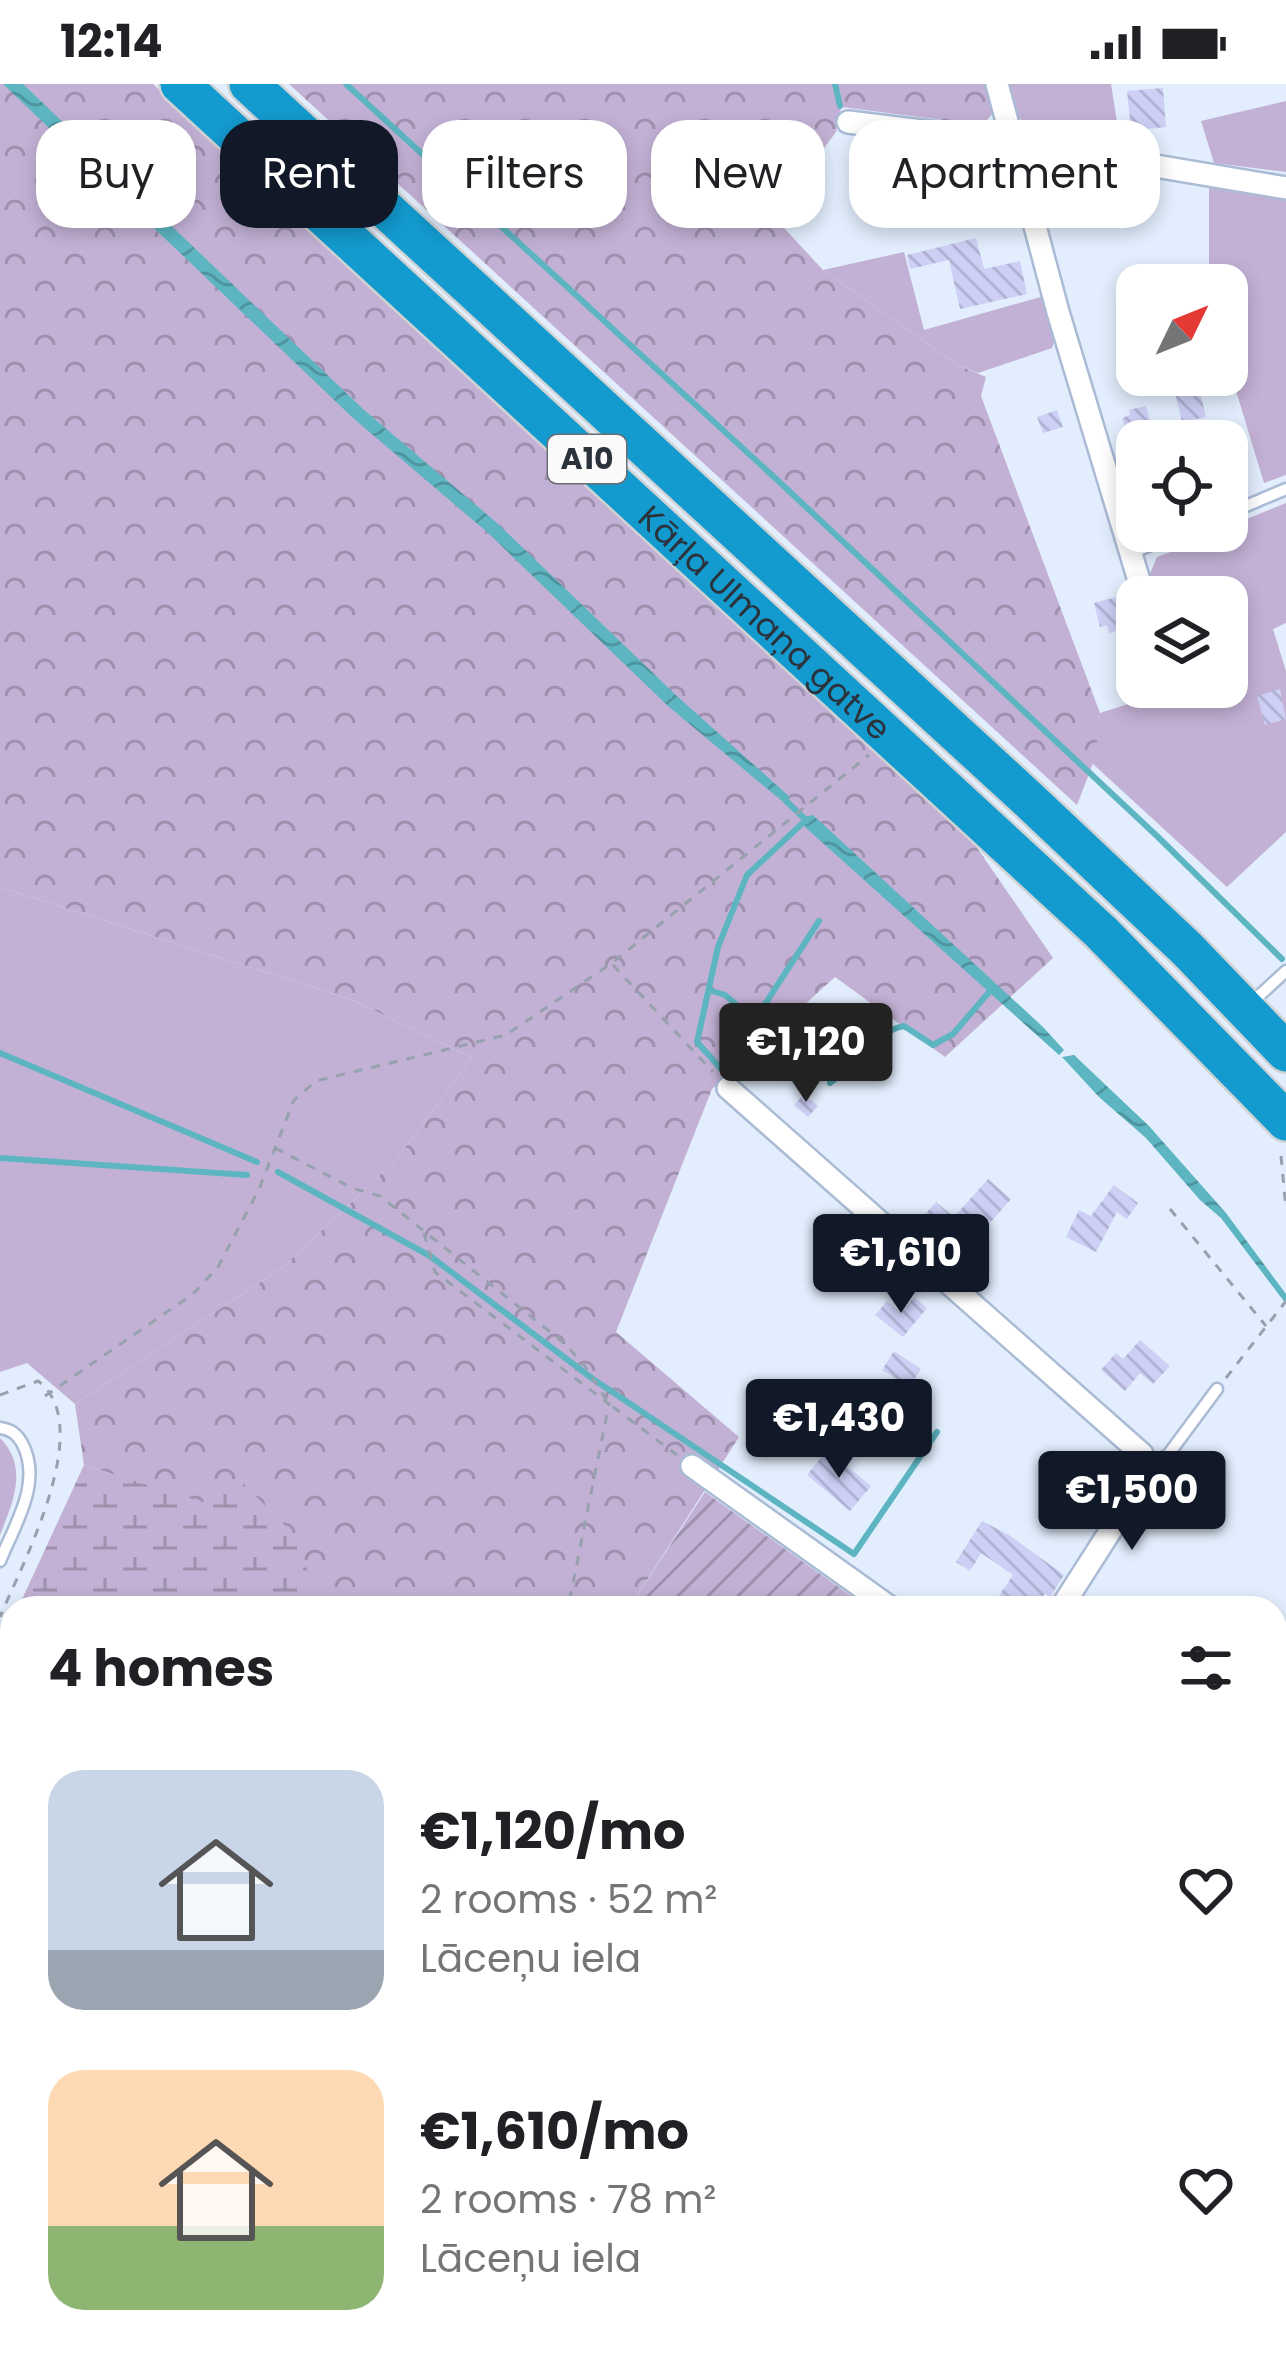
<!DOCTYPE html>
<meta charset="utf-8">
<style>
:root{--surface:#fff;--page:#f2f2f2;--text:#202124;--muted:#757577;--accent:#111827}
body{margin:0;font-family:Poppins,sans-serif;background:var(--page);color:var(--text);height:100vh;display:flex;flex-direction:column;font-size:45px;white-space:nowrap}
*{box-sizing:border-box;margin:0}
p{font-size:39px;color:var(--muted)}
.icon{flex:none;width:66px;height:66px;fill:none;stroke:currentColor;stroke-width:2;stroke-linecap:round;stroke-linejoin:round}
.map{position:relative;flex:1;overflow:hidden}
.sheet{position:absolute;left:0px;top:1512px;width:1287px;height:771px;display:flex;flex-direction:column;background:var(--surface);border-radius:36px 36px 0 0;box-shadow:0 6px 18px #0003}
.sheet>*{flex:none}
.hud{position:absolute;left:36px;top:36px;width:1215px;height:108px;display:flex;gap:24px}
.needle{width:78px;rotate:47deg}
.buttons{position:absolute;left:1116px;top:180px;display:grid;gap:24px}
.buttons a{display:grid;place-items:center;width:132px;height:132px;border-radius:24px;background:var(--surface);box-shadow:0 6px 18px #0003;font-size:60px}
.price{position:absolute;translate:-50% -102px;padding:0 27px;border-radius:12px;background:var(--accent);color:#fff;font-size:39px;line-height:78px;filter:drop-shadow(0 3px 6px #0008)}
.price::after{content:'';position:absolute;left:50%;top:72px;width:36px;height:27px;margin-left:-18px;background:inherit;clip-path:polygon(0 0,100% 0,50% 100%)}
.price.on{background:#222;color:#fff}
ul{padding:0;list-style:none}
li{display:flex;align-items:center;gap:36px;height:300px;padding:0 48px}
li span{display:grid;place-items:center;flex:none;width:336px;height:240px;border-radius:36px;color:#555}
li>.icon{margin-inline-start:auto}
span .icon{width:144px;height:144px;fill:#fffc;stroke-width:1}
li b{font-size:51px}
h2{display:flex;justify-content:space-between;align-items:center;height:144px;padding:0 48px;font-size:51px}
.tag{padding:0 42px;border-radius:36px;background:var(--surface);box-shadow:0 6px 18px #0003;font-size:42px;line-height:108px}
.tag.on{background:var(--accent);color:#fff}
.status{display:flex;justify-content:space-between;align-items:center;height:84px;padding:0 60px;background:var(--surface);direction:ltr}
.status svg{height:33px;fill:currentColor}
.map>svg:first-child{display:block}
</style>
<div class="status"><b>12:14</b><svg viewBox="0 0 49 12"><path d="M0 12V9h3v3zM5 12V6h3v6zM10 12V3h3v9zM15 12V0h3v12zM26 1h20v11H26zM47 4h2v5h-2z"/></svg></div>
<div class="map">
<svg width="1286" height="2281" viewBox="0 0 1286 2281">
<defs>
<pattern id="forest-crowns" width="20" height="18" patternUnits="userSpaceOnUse" patternTransform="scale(3)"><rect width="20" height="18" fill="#c3b1d5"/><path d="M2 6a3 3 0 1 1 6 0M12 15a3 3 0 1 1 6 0" fill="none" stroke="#9f91ae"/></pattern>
<pattern id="wetland-marsh" width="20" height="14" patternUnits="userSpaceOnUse" patternTransform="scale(3)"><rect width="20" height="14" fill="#c3b1d5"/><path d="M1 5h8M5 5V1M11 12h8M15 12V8" fill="none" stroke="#9f91ae"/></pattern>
<pattern id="garden-furrows" width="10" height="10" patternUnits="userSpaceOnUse" patternTransform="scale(3)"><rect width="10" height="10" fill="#c3b1d5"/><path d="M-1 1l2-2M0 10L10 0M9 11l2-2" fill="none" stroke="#9f91ae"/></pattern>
<pattern id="water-waves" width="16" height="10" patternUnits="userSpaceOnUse" patternTransform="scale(3)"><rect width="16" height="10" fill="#5db5c1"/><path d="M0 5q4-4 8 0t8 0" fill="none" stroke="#4d949e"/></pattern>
<pattern id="building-back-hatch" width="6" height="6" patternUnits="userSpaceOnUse" patternTransform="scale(3)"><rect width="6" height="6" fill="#cdcff5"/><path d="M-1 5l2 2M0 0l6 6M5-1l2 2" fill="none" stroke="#b0b2d3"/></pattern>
</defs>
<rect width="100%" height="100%" fill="#e2eefd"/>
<g fill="#c3b1d5">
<path d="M1008,0H1111L1121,63L1037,49L1017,32Z"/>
<path d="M1286,17V88L1214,79L1201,37Z"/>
<path d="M1209,103L1286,114V391L1264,399L1227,277V201H1209Z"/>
<path d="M904,168L924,246L1044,212L1056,253L1052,264L978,289L958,281L823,186Z"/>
<path d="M1286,419V539L1273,545L1286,587V748L1227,803L1093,680L1100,629L1181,603H1227V513H1155L1149,492L1157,473L1227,447V443Z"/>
<path d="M0,803L355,917L472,974L395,1077L282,1184L75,1320L27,1279L0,1288Z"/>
<path d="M0,1354C29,1383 13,1418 0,1451Z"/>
</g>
<g fill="url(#forest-crowns)">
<path d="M0,0H153L973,758L1053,874L945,973L835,893L712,1005L616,1248L739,1353L629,1524H318L314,1515L202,1419L84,1381L75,1320L282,1184L395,1077L472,974L355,917L0,803Z"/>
<path d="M289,0H985L993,29L983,41L841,23L836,48L773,132L823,186L958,281L986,293L981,312L1100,629L1095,674L1077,721Z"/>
<path d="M1275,2064L1286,2065V2281H979V2271H1275Z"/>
<path d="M203,2271H452L450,2281H207Z"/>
</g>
<g fill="url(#wetland-marsh)">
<path d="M84,1381L202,1418L244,1400L299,1456L318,1524H18Z"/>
<path d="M12,1541V2271H203L207,2281H0V1880L7,1862L0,1833V1574Z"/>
<path d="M453,2271H979V2281H450Z"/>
</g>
<path fill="url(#garden-furrows)" d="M705,1408L868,1524H629Z"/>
<g fill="url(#water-waves)">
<path d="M3,0H23L363,325L497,439L678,613L791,714L777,713L668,622L487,448L353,334Z"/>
<path d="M813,731L1043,943L1064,966L1059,971L805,743V733Z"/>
<path d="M1074,971L1149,1042L1226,1129L1286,1210V1220L1221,1134L1200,1116L1146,1054L1099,1013L1062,973Z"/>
</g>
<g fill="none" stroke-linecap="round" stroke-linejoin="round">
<g stroke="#5db5c1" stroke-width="6">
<path d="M346,0L773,392L1158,753L1282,875"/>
<path d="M835,0L840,22"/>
<path d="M782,713L807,737"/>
<path d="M712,907L725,911L738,922"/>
<path d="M754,937L819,837"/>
<path d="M738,963L722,986L697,958L718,863L747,791L806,736"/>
<path d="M0,969L257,1078"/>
<path d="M830,999C854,982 875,947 904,942L933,961L953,950L990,907"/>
<path d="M0,1074L247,1091"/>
<path d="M278,1088L430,1172L593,1295L854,1470L937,1348"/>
<path d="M1275,2112L1278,2115L1286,2111"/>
</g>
</g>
<g fill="url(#building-back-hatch)">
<path d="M1163,4L1166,43L1147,45L1142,51L1131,46L1127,7Z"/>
<path d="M924,75L946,80L945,86L952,88L948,108L919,100Z"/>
<path d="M998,98L1002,114L971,122L966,106Z"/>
<path d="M1086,99L1107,102L1103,131L1082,128Z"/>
<path d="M976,154L984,185L1020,177L1027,210L960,225L949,176L910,185L907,171Z"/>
<path d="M1197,295L1206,333L1182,338L1173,301Z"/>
<path d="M1146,322L1152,344L1126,347L1122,334L1130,331L1129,326Z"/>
<path d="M1057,326L1063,343L1043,349L1037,333Z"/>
<path d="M1127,510L1136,542L1109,549L1107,541L1100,543L1094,519Z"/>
<path d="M1280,605L1286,635L1265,641L1257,612Z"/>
<path d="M819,945L837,959L822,978L833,986L823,998L795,975Z"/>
<path d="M804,1010L818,1022L808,1033L794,1021Z"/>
<path d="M988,1095L1011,1115L974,1157L961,1146L941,1168L913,1144L936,1118L954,1133Z"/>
<path d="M1114,1101L1138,1119L1127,1135L1117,1128L1096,1168L1066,1153L1079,1126L1091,1132Z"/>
<path d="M914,1213L927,1224L903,1253L875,1231L887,1217L901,1229Z"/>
<path d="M1140,1256L1170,1282L1153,1300L1140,1289L1125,1307L1101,1286L1116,1269L1123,1275Z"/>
<path d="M894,1267L921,1285L909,1303L882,1286Z"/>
<path d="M827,1366L871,1402L850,1427L807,1391Z"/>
<path d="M982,1437L1009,1451L1064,1491L1050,1513L1045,1509L1035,1524H1008L996,1516L1013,1491L981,1469L970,1487L956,1478Z"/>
</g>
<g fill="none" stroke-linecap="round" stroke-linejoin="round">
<defs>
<g id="lane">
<path d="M1227,430L1286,405"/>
<path d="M1131,469L1185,447"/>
<path d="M1249,921L1286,887"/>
<path d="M0,1344C11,1346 16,1349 22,1359C43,1398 15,1440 0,1477"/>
<path d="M1147,1383L1168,1371L1217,1305"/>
</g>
<g id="street">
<path d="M997,0L1058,228L1144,513"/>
<path d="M848,38L1013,58L1286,104"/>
<path d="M728,1004L1142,1370L1147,1383L1141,1399L1061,1524"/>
<path d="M692,1382L891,1524"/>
<path d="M1275,1786L1286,1797"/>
</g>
<g id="highway">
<path id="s1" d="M180,0L1101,848L1286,1037"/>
<path d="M249,0L1029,716L1187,865L1286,968"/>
</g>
</defs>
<use href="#lane" stroke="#aabbd5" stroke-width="15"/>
<use href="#street" stroke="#aabbd5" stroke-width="26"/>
<use href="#highway" stroke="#d0d2d4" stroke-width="44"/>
<g stroke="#97a1ae" stroke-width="3" stroke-dasharray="9 9" stroke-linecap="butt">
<path d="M613,881L713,988"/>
<path d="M275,1064L352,1104L380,1112L564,1259L584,1281L609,1320L677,1371"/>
<path d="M1281,1072L1286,1125"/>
<path d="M1170,1125L1266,1242"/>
<path d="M424,1149L435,1188L609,1320L568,1524"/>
<path d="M1226,1294L1286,1217"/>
<path d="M0,1311L38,1297C97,1341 22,1480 0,1533"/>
<path d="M45,1312L193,1210L218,1183L259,1105L294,1016L316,997L506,951L612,879L869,671"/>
</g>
<use href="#lane" stroke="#fff" stroke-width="10"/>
<use href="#street" stroke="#fff" stroke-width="21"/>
<use href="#highway" stroke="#139ace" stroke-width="39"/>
</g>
<g text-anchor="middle" stroke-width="9" stroke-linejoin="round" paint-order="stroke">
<rect fill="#fafafa" stroke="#696e75" stroke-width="3" x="548" y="351" width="78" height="48" rx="9"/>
<g font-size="30" font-weight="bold" fill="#2b323c">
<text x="587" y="385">A10</text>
</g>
<g font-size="33" fill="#2b323c" stroke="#fafafa">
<text dy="12" stroke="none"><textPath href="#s1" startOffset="795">Kārļa Ulmaņa gatve</textPath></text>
</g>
</g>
</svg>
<div class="buttons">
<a><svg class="needle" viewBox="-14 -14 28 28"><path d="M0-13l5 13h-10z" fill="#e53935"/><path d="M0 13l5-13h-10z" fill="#757577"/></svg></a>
<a><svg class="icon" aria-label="locate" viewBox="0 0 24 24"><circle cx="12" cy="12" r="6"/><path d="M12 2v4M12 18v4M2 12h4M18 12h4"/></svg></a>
<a><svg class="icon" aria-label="layers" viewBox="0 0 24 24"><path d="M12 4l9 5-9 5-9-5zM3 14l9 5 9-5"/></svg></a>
</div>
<b class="price on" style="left:806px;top:1021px">€1,120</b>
<b class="price" style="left:901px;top:1232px">€1,610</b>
<b class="price" style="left:839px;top:1397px">€1,430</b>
<b class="price" style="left:1132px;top:1469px">€1,500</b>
<div class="hud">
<a class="tag">Buy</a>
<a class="tag on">Rent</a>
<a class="tag">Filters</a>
<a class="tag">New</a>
<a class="tag">Apartment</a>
</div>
<section class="sheet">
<h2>4 homes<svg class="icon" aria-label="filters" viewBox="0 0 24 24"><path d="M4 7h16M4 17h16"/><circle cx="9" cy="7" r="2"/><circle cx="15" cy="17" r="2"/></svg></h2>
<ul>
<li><span style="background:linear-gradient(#c9d6e8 75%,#9aa5b1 0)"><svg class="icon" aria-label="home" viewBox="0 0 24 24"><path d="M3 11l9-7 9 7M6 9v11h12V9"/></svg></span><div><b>€1,120/mo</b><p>2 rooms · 52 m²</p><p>Lāceņu iela</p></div><svg class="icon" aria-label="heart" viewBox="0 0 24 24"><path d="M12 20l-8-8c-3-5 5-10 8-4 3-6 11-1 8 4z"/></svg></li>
<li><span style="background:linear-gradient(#ffd9b3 65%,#8fb573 0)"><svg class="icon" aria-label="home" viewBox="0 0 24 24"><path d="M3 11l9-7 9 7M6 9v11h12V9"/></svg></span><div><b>€1,610/mo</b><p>2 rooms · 78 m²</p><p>Lāceņu iela</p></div><svg class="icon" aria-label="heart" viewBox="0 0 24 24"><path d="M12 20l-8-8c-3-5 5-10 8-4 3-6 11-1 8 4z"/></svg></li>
</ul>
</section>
</div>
